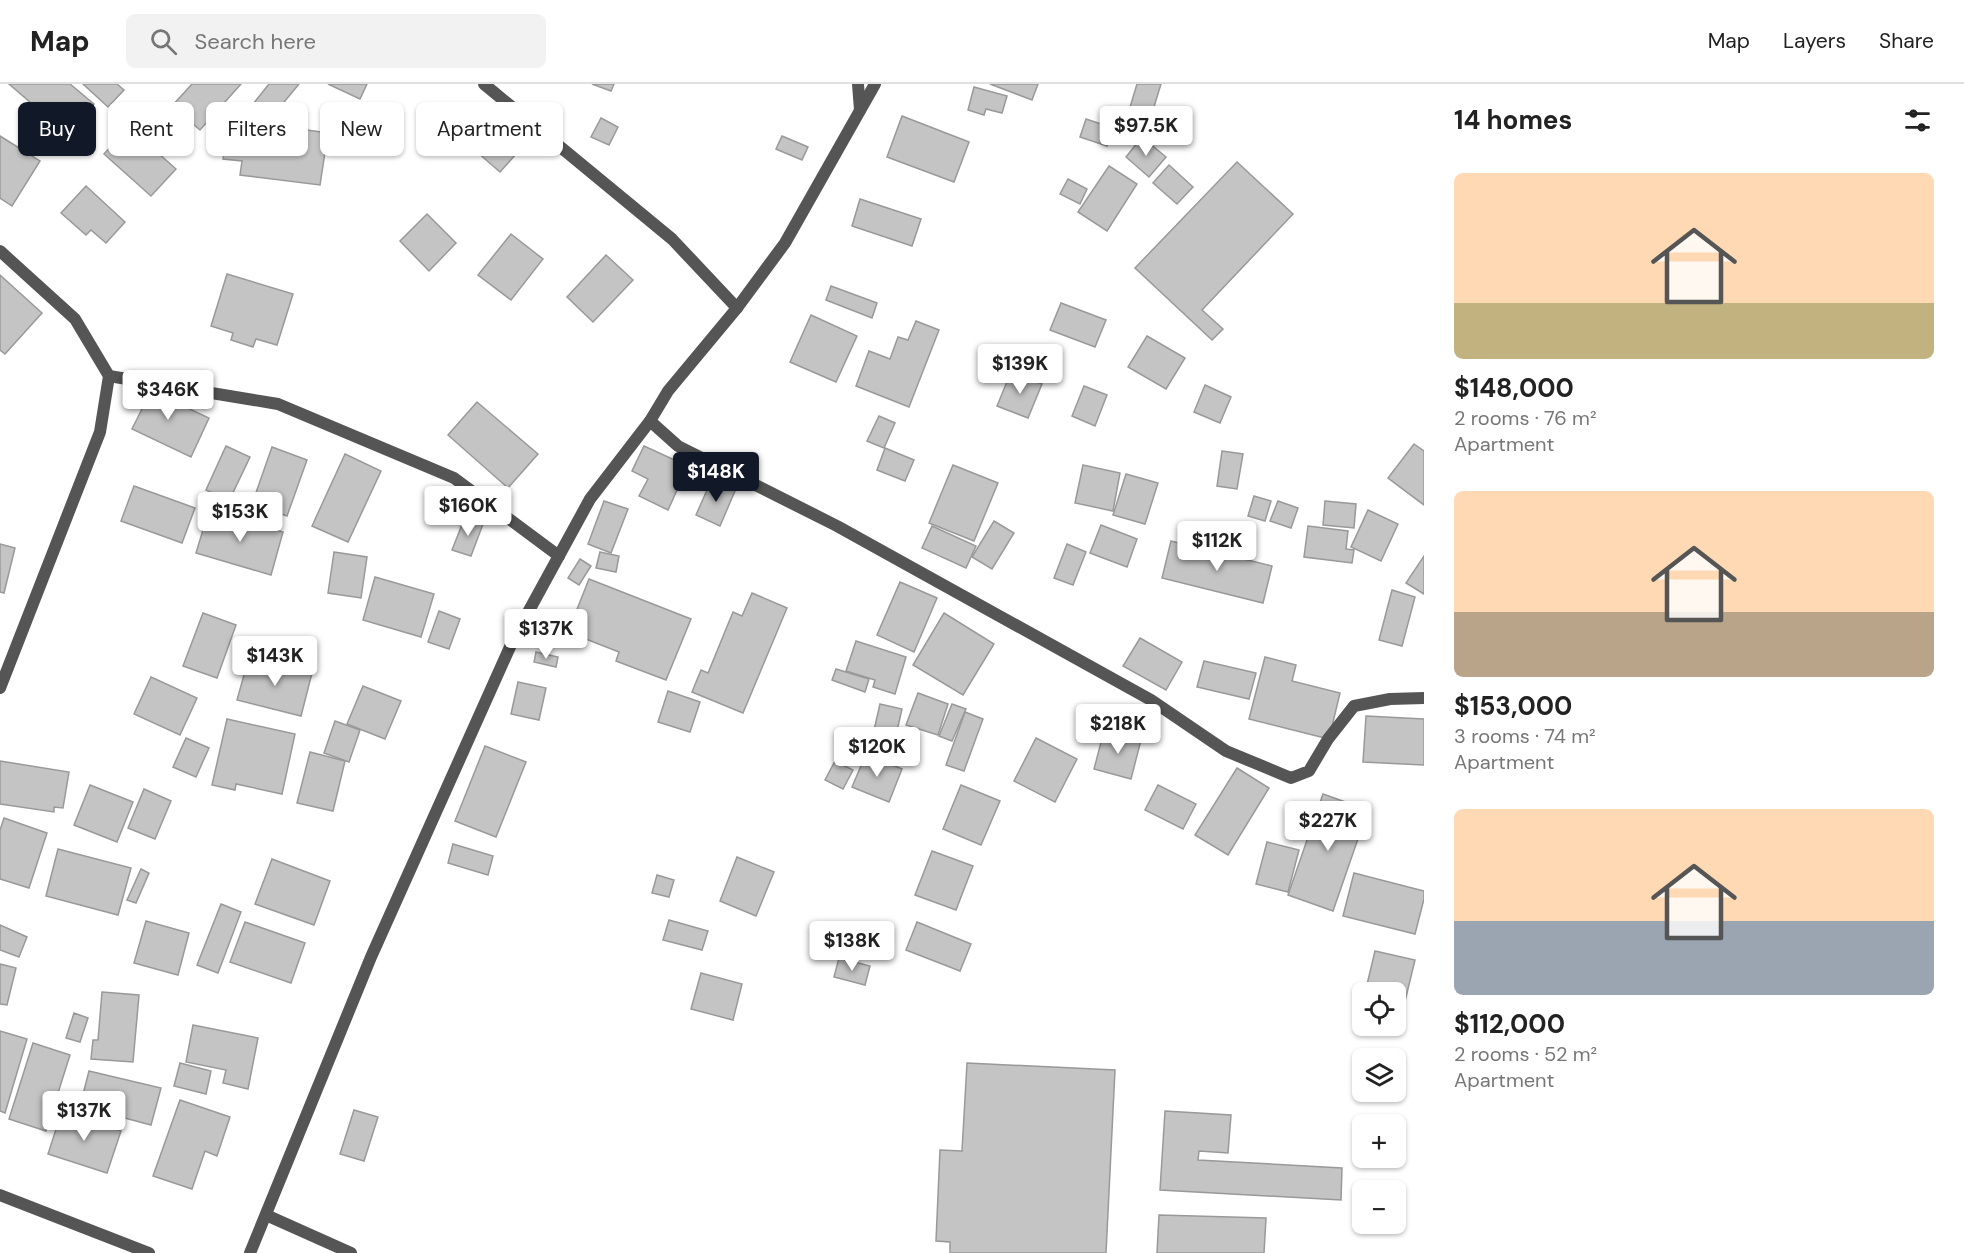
<!DOCTYPE html>
<meta charset="utf-8">
<style>
:root{--surface:#fff;--page:#f2f2f2;--text:#222;--muted:#767676;--line:#e0e0e0;--accent:#111827}
body{margin:0;font-family:"DM Sans",sans-serif;background:var(--page);color:var(--text);height:100vh;display:flex;flex-direction:column;font-size:22px;white-space:nowrap}
*{box-sizing:border-box;margin:0}
p{font-size:20px;color:var(--muted)}
.icon{flex:none;width:33px;height:33px;fill:none;stroke:currentColor;stroke-width:2;stroke-linecap:round;stroke-linejoin:round}
.map{position:relative;flex:1;overflow:hidden}
.sheet{display:flex;flex-direction:column;background:var(--surface);width:540px}
.sheet>*{flex:none}
.hud{position:absolute;left:18px;top:18px;width:570px;height:54px;display:flex;gap:12px}
.controls{position:absolute;left:1352px;top:898px;display:grid;gap:12px}
.controls a{display:grid;place-items:center;width:54px;height:54px;border-radius:9px;background:var(--surface);box-shadow:0 2px 4px #0004;font-size:30px}
.price{position:absolute;translate:-50% -51px;padding:0 14px;border-radius:6px;background:#fff;color:#222;font-size:20px;line-height:39px;filter:drop-shadow(0 2px 3px #0008)}
.price::after{content:'';position:absolute;left:50%;top:36px;width:18px;height:14px;margin-left:-9px;background:inherit;clip-path:polygon(0 0,100% 0,50% 100%)}
.price.active{background:var(--accent);color:#fff}
ul{padding:0;list-style:none}
li{display:grid;align-content:center;gap:12px;height:318px;padding:0 30px}
li span{display:grid;place-items:center;height:186px;border-radius:9px;color:#555}
li>.icon{margin-inline-start:auto}
span .icon{width:108px;height:108px;fill:#fffc;stroke-width:1}
li b{font-size:26px}
h2{display:flex;justify-content:space-between;align-items:center;height:72px;padding:0 30px;font-size:26px}
.chip{padding:0 21px;border-radius:9px;background:var(--surface);box-shadow:0 2px 4px #0004;font-size:21px;line-height:54px}
.chip.active{background:var(--accent);color:#fff}
header{display:flex;align-items:center;gap:36px;box-sizing:border-box;height:84px;padding:0 30px;background:var(--surface);border-bottom:2px solid var(--line)}
header strong{font-size:28px}
nav{display:flex;gap:33px;margin-inline-start:auto;font-size:21px}
.search{width:420px;height:54px;background:var(--page);display:flex;align-items:center;gap:15px;box-sizing:border-box;padding:0 21px;border-radius:9px;color:var(--muted);font-size:22px}
main{display:flex;flex:1;min-height:0}
.map>svg:first-child{display:block}
</style>
<header>
<strong>Map</strong>
<div class="search"><svg class="icon" aria-label="search" viewBox="0 0 24 24"><circle cx="10" cy="10" r="6"/><path d="M15 15l6 6"/></svg>Search here</div>
<nav><a>Map</a><a>Layers</a><a>Share</a></nav>
</header>
<main>
<div class="map">
<svg width="1424" height="1169" viewBox="0 0 1424 1169">
<rect width="100%" height="100%" fill="#fff"/>
<g fill="#c4c4c4" stroke="#999" stroke-width="1.5">
<path d="M9,0H70L94,20L67,50Z"/>
<path d="M83,0H117L124,6L108,23Z"/>
<path d="M192,0H241L200,46L172,22Z"/>
<path d="M269,0H299L271,34L253,20Z"/>
<path d="M328,0H367L360,15Z"/>
<path d="M592,0H614L611,7Z"/>
<path d="M990,0H1038L1032,16Z"/>
<path d="M1137,0H1161L1149,39L1127,33Z"/>
<path d="M974,3L1007,12L1002,29L986,25L984,31L968,26Z"/>
<path d="M902,32L969,58L954,98L887,73Z"/>
<path d="M601,34L618,43L609,61L591,53Z"/>
<path d="M1086,35L1113,44L1107,62L1080,53Z"/>
<path d="M249,38L328,49L320,101L240,91L242,77L223,75L228,44L248,48Z"/>
<path d="M129,43L176,85L151,112L104,70Z"/>
<path d="M493,51L516,70L500,88L478,69Z"/>
<path d="M0,52L40,77L12,122L0,114Z"/>
<path d="M782,52L808,63L802,76L776,65Z"/>
<path d="M1142,53L1166,73L1149,93L1126,73Z"/>
<path d="M1237,78L1293,130L1202,226L1223,245L1212,256L1135,184Z"/>
<path d="M1169,81L1193,103L1177,120L1153,99Z"/>
<path d="M1109,82L1137,100L1107,147L1078,128Z"/>
<path d="M1068,95L1087,105L1080,120L1060,110Z"/>
<path d="M86,102L125,138L106,159L91,146L86,151L61,129Z"/>
<path d="M860,115L921,135L912,162L852,142Z"/>
<path d="M427,130L456,159L429,187L400,157Z"/>
<path d="M511,150L543,175L511,216L478,191Z"/>
<path d="M606,171L633,196L593,238L567,213Z"/>
<path d="M227,190L293,210L277,261L256,255L253,263L231,256L233,249L211,242Z"/>
<path d="M0,191L42,229L5,270L0,266Z"/>
<path d="M831,202L877,219L872,234L826,216Z"/>
<path d="M1061,219L1106,236L1095,263L1050,246Z"/>
<path d="M811,231L857,252L836,298L790,278Z"/>
<path d="M916,237L939,246L909,323L856,302L869,267L890,275L898,253L908,256Z"/>
<path d="M1147,252L1185,274L1166,305L1128,283Z"/>
<path d="M1011,288L1042,300L1028,334L997,322Z"/>
<path d="M139,301L209,334L191,373L132,345L142,325L130,320Z"/>
<path d="M1205,301L1231,313L1220,339L1194,328Z"/>
<path d="M1084,302L1107,311L1095,342L1072,332Z"/>
<path d="M477,318L538,370L508,404L448,351Z"/>
<path d="M879,332L895,339L884,364L867,357Z"/>
<path d="M1414,360L1424,367V421L1388,394Z"/>
<path d="M226,362L250,373L229,417L206,406Z"/>
<path d="M644,362L688,382L668,426L639,412L648,395L632,387Z"/>
<path d="M272,363L307,376L287,432L252,420Z"/>
<path d="M885,364L914,376L905,397L877,386Z"/>
<path d="M1222,367L1243,370L1237,405L1217,402Z"/>
<path d="M345,370L381,387L348,458L312,442Z"/>
<path d="M953,381L998,399L974,457L929,439Z"/>
<path d="M1083,381L1120,389L1113,427L1075,419Z"/>
<path d="M1126,390L1158,399L1145,440L1113,431Z"/>
<path d="M711,397L735,407L720,442L696,431Z"/>
<path d="M134,402L195,424L182,459L121,437Z"/>
<path d="M1254,412L1271,417L1265,437L1248,432Z"/>
<path d="M604,417L628,425L611,469L588,460Z"/>
<path d="M1278,417L1298,424L1291,444L1270,437Z"/>
<path d="M1325,417L1356,420L1354,444L1323,441Z"/>
<path d="M209,426L283,448L271,491L196,469Z"/>
<path d="M1368,426L1398,440L1381,477L1351,463Z"/>
<path d="M465,433L483,440L471,472L452,466Z"/>
<path d="M994,437L1014,449L992,485L972,473Z"/>
<path d="M1101,441L1137,455L1127,483L1090,469Z"/>
<path d="M932,442L976,462L966,484L922,464Z"/>
<path d="M1308,442L1348,447L1346,465L1354,466L1352,479L1304,473Z"/>
<path d="M1171,457L1272,482L1263,519L1162,494Z"/>
<path d="M0,460L15,464L4,509L0,508Z"/>
<path d="M1067,460L1086,468L1073,501L1054,494Z"/>
<path d="M334,468L367,473L361,514L328,509Z"/>
<path d="M600,468L619,472L616,488L596,484Z"/>
<path d="M1424,472V510L1406,499Z"/>
<path d="M580,475L591,482L579,501L568,494Z"/>
<path d="M375,493L434,510L421,553L363,536Z"/>
<path d="M589,495L691,535L666,596L616,577L619,568L568,548Z"/>
<path d="M900,498L937,514L914,568L877,551Z"/>
<path d="M1392,506L1415,513L1402,562L1379,556Z"/>
<path d="M752,509L787,524L743,629L692,608L701,586L708,589L733,528L742,532Z"/>
<path d="M439,527L460,535L449,565L428,558Z"/>
<path d="M203,529L236,541L217,594L183,582Z"/>
<path d="M944,529L994,560L963,611L913,581Z"/>
<path d="M1140,554L1182,578L1166,606L1123,582Z"/>
<path d="M856,557L906,573L895,610L873,603L875,596L846,587Z"/>
<path d="M536,568L558,573L556,583L534,578Z"/>
<path d="M249,573L312,589L301,632L237,616Z"/>
<path d="M1265,573L1296,581L1292,597L1340,609L1329,655L1249,635Z"/>
<path d="M1204,577L1256,589L1249,615L1197,603Z"/>
<path d="M836,585L869,595L865,608L832,596Z"/>
<path d="M151,593L197,614L180,651L134,630Z"/>
<path d="M518,598L546,604L539,636L511,630Z"/>
<path d="M363,602L401,617L385,655L347,640Z"/>
<path d="M668,607L700,618L690,648L658,638Z"/>
<path d="M918,609L948,620L938,651L906,641Z"/>
<path d="M880,620L902,625L894,660L872,655Z"/>
<path d="M952,620L966,625L952,657L939,652Z"/>
<path d="M965,628L983,635L964,687L946,681Z"/>
<path d="M1366,632L1424,635V681L1363,678Z"/>
<path d="M227,635L295,650L282,710L236,700L235,706L212,701Z"/>
<path d="M335,637L360,646L349,678L324,669Z"/>
<path d="M1104,647L1141,656L1131,695L1094,685Z"/>
<path d="M186,654L209,664L196,693L173,683Z"/>
<path d="M1036,654L1077,675L1055,718L1014,697Z"/>
<path d="M485,662L526,678L496,753L455,737Z"/>
<path d="M310,668L345,677L333,727L297,719Z"/>
<path d="M866,670L902,685L889,718L852,703Z"/>
<path d="M0,677L69,688L63,724L54,723V728L0,720Z"/>
<path d="M835,677L853,686L843,705L825,696Z"/>
<path d="M1237,684L1269,704L1228,771L1195,751Z"/>
<path d="M90,701L133,718L117,758L74,741Z"/>
<path d="M961,701L1000,717L981,761L943,745Z"/>
<path d="M1158,701L1196,720L1183,745L1145,726Z"/>
<path d="M144,705L171,717L155,755L128,744Z"/>
<path d="M1323,710L1368,726L1333,827L1288,811Z"/>
<path d="M4,734L47,749L29,804L0,795V746Z"/>
<path d="M1267,758L1299,766L1288,808L1256,800Z"/>
<path d="M453,760L493,772L488,791L448,779Z"/>
<path d="M58,765L131,784L118,831L46,812Z"/>
<path d="M932,767L973,782L956,826L915,811Z"/>
<path d="M737,773L774,788L756,832L720,817Z"/>
<path d="M272,775L330,797L314,841L255,820Z"/>
<path d="M141,785L149,789L136,819L127,816Z"/>
<path d="M1354,789L1424,807V815L1415,850L1343,832Z"/>
<path d="M657,791L674,796L669,813L652,809Z"/>
<path d="M221,820L241,828L218,889L197,881Z"/>
<path d="M669,836L708,847L702,866L663,856Z"/>
<path d="M146,837L189,849L178,891L134,879Z"/>
<path d="M245,838L305,859L291,899L230,878Z"/>
<path d="M917,838L971,860L960,887L906,866Z"/>
<path d="M0,841L27,853L19,873L0,866Z"/>
<path d="M1375,867L1415,876L1398,946L1382,942H1395V909H1365Z"/>
<path d="M839,874L870,882L865,901L834,893Z"/>
<path d="M0,880L16,884L7,921L0,920Z"/>
<path d="M701,889L742,900L733,936L691,925Z"/>
<path d="M102,908L139,911L133,978L91,975L93,956H98Z"/>
<path d="M74,929L88,934L80,958L66,954Z"/>
<path d="M193,941L258,954L248,1005L223,999L226,986L186,978Z"/>
<path d="M0,947L27,955L5,1029L0,1027Z"/>
<path d="M33,959L70,971L46,1047L9,1035Z"/>
<path d="M180,979L211,987L206,1010L174,1002Z"/>
<path d="M967,979L1115,986L1106,1169H950V1158L936,1157L940,1066L962,1067Z"/>
<path d="M89,987L161,1004L151,1041L80,1022Z"/>
<path d="M180,1016L230,1033L217,1072L205,1067L192,1105L153,1092Z"/>
<path d="M354,1026L378,1033L364,1077L340,1070Z"/>
<path d="M62,1027L121,1047L107,1089L48,1070Z"/>
<path d="M1165,1027L1231,1031L1228,1069L1199,1067L1198,1076L1342,1084L1341,1116L1160,1106Z"/>
<path d="M1159,1131L1266,1134L1264,1169H1157Z"/>
</g>
<g fill="none" stroke-linecap="round" stroke-linejoin="round">
<path stroke="#555" stroke-width="12" d="M266,1131L351,1169"/>
<g stroke="#555" stroke-width="12">
<path d="M484,0L672,155L737,224"/>
<path d="M858,0L860,26"/>
<path d="M0,167L75,235L109,292L100,348L0,604"/>
<path d="M109,292L278,320L454,394L559,472"/>
<path d="M650,337L678,362L837,442L1151,616L1226,667L1291,694L1309,687L1328,655L1354,622L1390,615L1424,614"/>
<path d="M0,1111L149,1169"/>
<path d="M250,1169L371,873L514,554L590,415L650,337L668,307L737,224L785,159L875,0"/>
</g>
</g>
</svg>
<div class="controls">
<a><svg class="icon" aria-label="locate" viewBox="0 0 24 24"><circle cx="12" cy="12" r="6"/><path d="M12 2v4M12 18v4M2 12h4M18 12h4"/></svg></a>
<a><svg class="icon" aria-label="layers" viewBox="0 0 24 24"><path d="M12 4l9 5-9 5-9-5zM3 14l9 5 9-5"/></svg></a>
<a>+</a>
<a>−</a>
</div>
<b class="price" style="left:1146px;top:73px">$97.5K</b>
<b class="price" style="left:1020px;top:311px">$139K</b>
<b class="price" style="left:168px;top:337px">$346K</b>
<b class="price active" style="left:716px;top:419px">$148K</b>
<b class="price" style="left:468px;top:453px">$160K</b>
<b class="price" style="left:240px;top:459px">$153K</b>
<b class="price" style="left:1217px;top:488px">$112K</b>
<b class="price" style="left:546px;top:576px">$137K</b>
<b class="price" style="left:275px;top:603px">$143K</b>
<b class="price" style="left:1118px;top:671px">$218K</b>
<b class="price" style="left:877px;top:694px">$120K</b>
<b class="price" style="left:1328px;top:768px">$227K</b>
<b class="price" style="left:852px;top:888px">$138K</b>
<b class="price" style="left:84px;top:1058px">$137K</b>
<div class="hud">
<a class="chip active">Buy</a>
<a class="chip">Rent</a>
<a class="chip">Filters</a>
<a class="chip">New</a>
<a class="chip">Apartment</a>
</div>
</div>
<section class="sheet">
<h2>14 homes<svg class="icon" aria-label="filters" viewBox="0 0 24 24"><path d="M4 7h16M4 17h16"/><circle cx="9" cy="7" r="2"/><circle cx="15" cy="17" r="2"/></svg></h2>
<ul>
<li><span style="background:linear-gradient(#ffd9b3 70%,#c2b280 0)"><svg class="icon" aria-label="home" viewBox="0 0 24 24"><path d="M3 11l9-7 9 7M6 9v11h12V9"/></svg></span><div><b>$148,000</b><p>2 rooms · 76 m²</p><p>Apartment</p></div></li>
<li><span style="background:linear-gradient(#ffd9b3 65%,#b9a48a 0)"><svg class="icon" aria-label="home" viewBox="0 0 24 24"><path d="M3 11l9-7 9 7M6 9v11h12V9"/></svg></span><div><b>$153,000</b><p>3 rooms · 74 m²</p><p>Apartment</p></div></li>
<li><span style="background:linear-gradient(#ffd9b3 60%,#9aa5b1 0)"><svg class="icon" aria-label="home" viewBox="0 0 24 24"><path d="M3 11l9-7 9 7M6 9v11h12V9"/></svg></span><div><b>$112,000</b><p>2 rooms · 52 m²</p><p>Apartment</p></div></li>
</ul>
</section>
</main>
